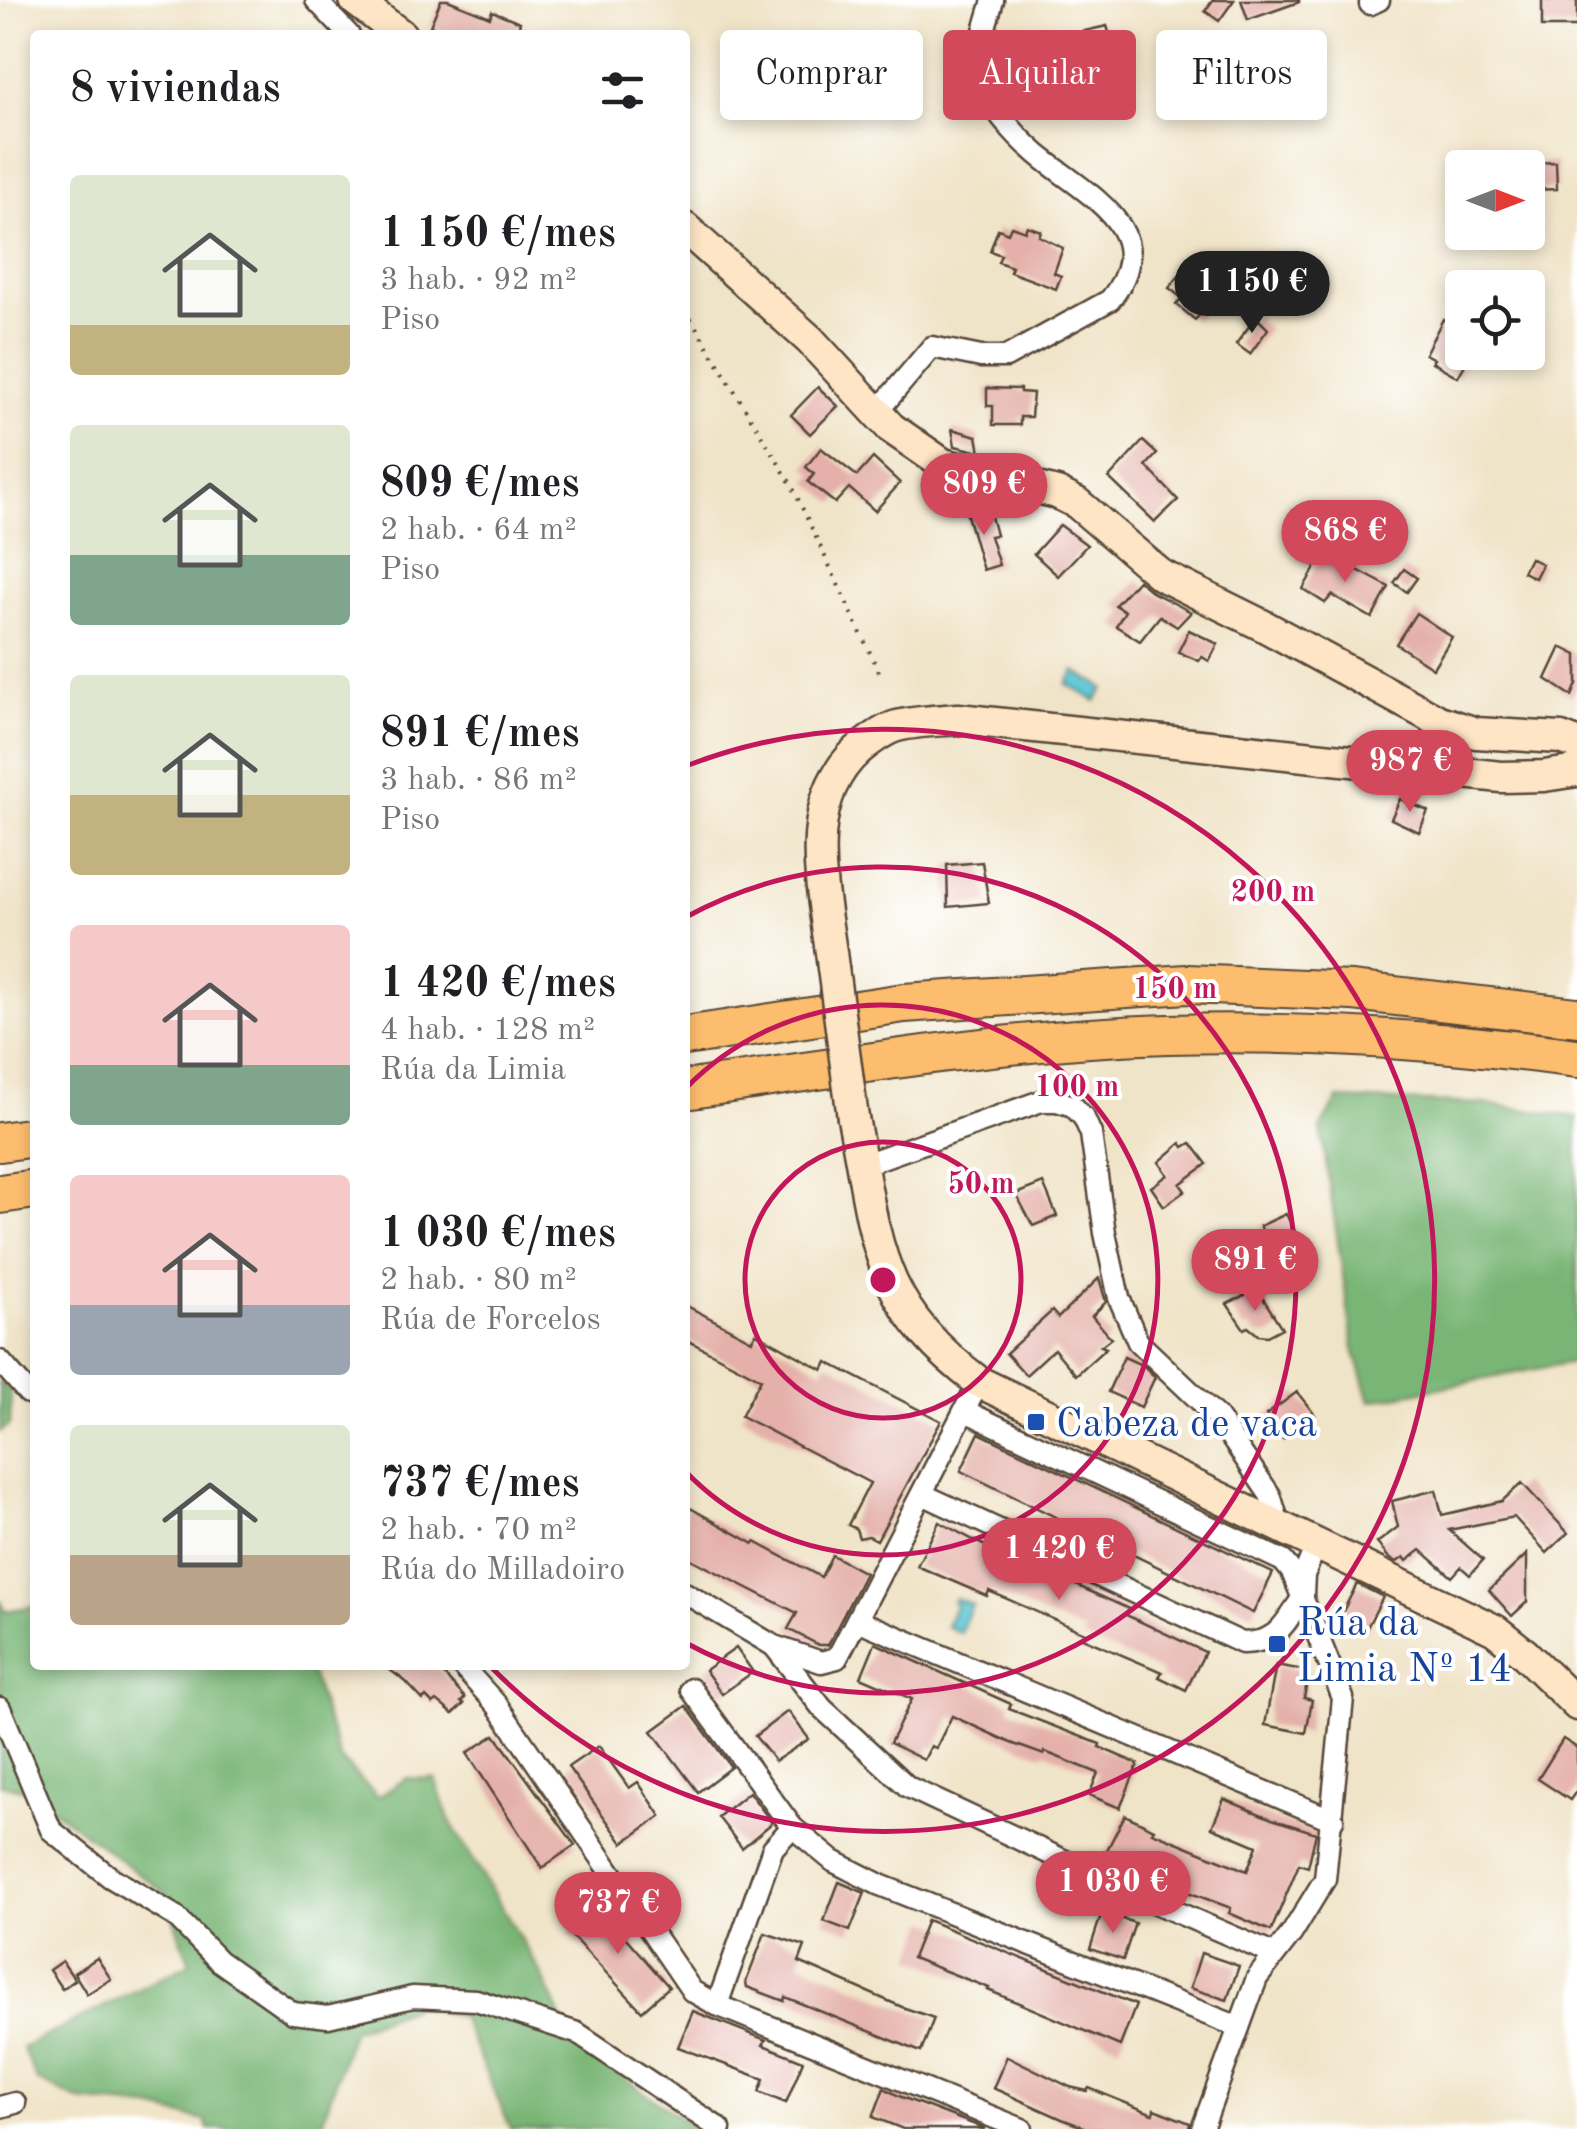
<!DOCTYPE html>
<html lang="es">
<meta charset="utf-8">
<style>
:root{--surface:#fff;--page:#f2f2f2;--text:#202124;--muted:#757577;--accent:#d1495b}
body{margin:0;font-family:"Old Standard TT",serif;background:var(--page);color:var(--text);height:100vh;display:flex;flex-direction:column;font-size:38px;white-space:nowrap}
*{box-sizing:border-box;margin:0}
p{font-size:32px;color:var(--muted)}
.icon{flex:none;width:55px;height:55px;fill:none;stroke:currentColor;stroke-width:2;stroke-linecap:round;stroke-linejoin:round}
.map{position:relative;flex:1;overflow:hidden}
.details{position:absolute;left:30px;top:30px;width:660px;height:1640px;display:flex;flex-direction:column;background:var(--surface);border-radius:10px;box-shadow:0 5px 15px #0003}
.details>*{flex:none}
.hud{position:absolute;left:720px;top:30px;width:705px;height:90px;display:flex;gap:20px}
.needle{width:65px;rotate:90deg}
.controls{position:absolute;left:1445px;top:150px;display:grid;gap:20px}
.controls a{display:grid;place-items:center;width:100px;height:100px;border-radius:10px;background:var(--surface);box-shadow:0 5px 15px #0003;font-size:50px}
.price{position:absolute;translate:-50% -85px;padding:0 22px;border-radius:35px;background:var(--accent);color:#fff;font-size:32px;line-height:65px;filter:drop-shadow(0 2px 5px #0008)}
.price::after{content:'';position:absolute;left:50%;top:60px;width:30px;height:22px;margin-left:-15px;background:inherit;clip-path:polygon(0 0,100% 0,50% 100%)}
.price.on{background:#222;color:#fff}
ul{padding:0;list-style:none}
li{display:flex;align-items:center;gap:30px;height:250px;padding:0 40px}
li span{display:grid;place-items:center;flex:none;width:280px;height:200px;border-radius:10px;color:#555}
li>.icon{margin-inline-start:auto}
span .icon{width:120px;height:120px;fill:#fffc;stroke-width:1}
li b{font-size:42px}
h2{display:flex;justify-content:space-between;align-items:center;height:120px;padding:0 40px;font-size:42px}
.chip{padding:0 35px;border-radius:10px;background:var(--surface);box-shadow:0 5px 15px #0003;font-size:35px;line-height:90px}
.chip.on{background:var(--accent);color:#fff}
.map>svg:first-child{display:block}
</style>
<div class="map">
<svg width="1577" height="2129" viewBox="0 0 1577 2129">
<rect width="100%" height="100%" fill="#fff"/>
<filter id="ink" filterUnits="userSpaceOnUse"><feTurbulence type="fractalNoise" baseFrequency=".01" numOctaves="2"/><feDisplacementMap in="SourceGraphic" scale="20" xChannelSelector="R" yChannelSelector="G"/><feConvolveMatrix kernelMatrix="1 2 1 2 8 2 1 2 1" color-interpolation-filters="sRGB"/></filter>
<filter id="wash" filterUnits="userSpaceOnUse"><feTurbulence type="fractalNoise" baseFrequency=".0048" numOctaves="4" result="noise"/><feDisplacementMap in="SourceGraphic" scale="40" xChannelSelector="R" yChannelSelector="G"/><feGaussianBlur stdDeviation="2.25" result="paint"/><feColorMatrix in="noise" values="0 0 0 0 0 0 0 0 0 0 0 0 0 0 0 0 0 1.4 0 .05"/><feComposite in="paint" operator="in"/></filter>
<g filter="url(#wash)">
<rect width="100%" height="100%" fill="#f0e4c8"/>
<g fill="#79b676" stroke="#5a704a" stroke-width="2.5">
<path d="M1338,1099L1484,1104L1577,1117V1361L1370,1401L1354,1349L1321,1129Z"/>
<path d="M0,1381L11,1392L10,1424L0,1432Z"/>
<path d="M0,1600L5,1611L35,1606V1665H308L340,1759L378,1797L407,1778L435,1779L449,1820L541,1973L572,2042L697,2129H511L461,2017L418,2005L352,2030L320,2129H208L206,2121L151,2108L80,2101L37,2080L22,2048L190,1963L164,1892L26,1790L0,1784Z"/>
</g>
<g fill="#59c5d3" stroke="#4a7878" stroke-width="2.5">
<path d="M1075,671L1104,688L1096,701L1067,684Z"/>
<path d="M955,1598L972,1605L960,1633L946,1626L956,1604L953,1602Z"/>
</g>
<g id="blocks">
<g fill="#e4b0a9">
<path d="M441,0H448L490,17L492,11L520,22L516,35H452L430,26Z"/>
<path d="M1213,0H1234L1219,21L1205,11Z"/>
<path d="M1241,0H1299V2L1248,20Z"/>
<rect x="1542" y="0" width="35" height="27"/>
<path d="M1107,26L1116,54L1085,60L1083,53L1070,46V38L1076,33Z"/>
<path d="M1556,162L1557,189L1535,190L1533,163Z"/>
<path d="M1011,226L1025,231L1027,226L1041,231L1039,236L1063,248L1054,273L1061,276L1056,289L1010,272L1012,267L998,262L1001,255L990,251L998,229L1008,233Z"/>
<path d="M1184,270L1216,296L1195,320L1176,304L1182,298L1169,288Z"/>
<path d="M1256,317L1268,329L1250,354L1236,344Z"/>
<path d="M1443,319L1462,331V352H1472L1458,377L1432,362L1434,359L1425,354Z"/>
<path d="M818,387L838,406L810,434L791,415Z"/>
<path d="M987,388L1020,389V392L1033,393L1031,417H1020V425H993V406H987Z"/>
<path d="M952,429L977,436L980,452L955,446Z"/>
<path d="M1143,441L1157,454L1146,466L1178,500L1155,522L1109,478Z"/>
<path d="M821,448L857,476L873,458L900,483L875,511L849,488L835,503L808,482L814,474L806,467Z"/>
<path d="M989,509L996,535L990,536L999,565L983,570L967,515Z"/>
<path d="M1060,525L1087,545L1058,576L1034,554Z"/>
<path d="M1324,552L1389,587L1372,618L1332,595L1325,603L1303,589Z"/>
<path d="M1530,558L1542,564L1535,578L1523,572Z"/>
<path d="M1404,569L1417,578L1407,592L1394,583Z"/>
<path d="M1138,580L1152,592L1191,612L1177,627L1160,616L1140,641L1116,626L1125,611L1115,605Z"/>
<path d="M1416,613L1452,637L1433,668L1396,644Z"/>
<path d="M1189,630L1218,644L1209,661L1202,657L1199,661L1178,652Z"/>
<path d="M1561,647L1577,655V684L1572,696L1546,679Z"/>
<path d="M1400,799L1428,811L1419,832L1391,819Z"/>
<path d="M982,862L989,903L948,907L947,865Z"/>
<path d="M1181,1143L1184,1147L1191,1143L1207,1164L1180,1184L1185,1191L1164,1206L1151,1187L1168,1175L1159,1162Z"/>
<path d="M1043,1183L1057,1216L1033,1226L1016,1194Z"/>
<path d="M1286,1214L1301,1245L1275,1257L1260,1226Z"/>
<path d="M1099,1278L1106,1302L1092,1316L1111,1338L1101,1346L1106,1348L1076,1375L1054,1349L1026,1375L1006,1353L1052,1311L1058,1318Z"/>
<path d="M1257,1289L1282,1328L1267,1336L1258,1335L1248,1327L1244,1329L1227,1304Z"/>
<path d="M685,1305L752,1340L756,1333L823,1370L827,1362L941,1421L877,1540L869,1536L859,1538L856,1529L848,1525L870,1483L741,1416L761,1379L685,1339Z"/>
<path d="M1124,1357L1144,1366L1155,1377L1141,1407L1108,1392Z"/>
<path d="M1297,1392L1315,1415L1283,1439L1266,1415Z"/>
<path d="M979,1433L1273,1573L1253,1613L961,1471Z"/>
<path d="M1522,1483L1568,1533L1547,1553L1514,1517L1449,1530L1483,1560L1470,1575L1461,1567L1452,1577L1421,1550L1407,1561L1404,1557L1397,1562L1389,1558L1377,1543L1398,1527L1392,1501L1436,1490L1442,1515L1502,1501Z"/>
<path d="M685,1505L754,1544L755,1542L821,1577L832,1555L865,1573L828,1645H819L788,1629L797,1613L685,1556Z"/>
<path d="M939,1522L981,1544L1050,1571L1049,1573L1129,1609L1126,1615L1205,1652L1186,1690L1159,1677L1162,1672L1082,1638L1085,1633L989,1591L987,1596L917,1566Z"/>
<path d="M1527,1554V1602L1512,1616L1489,1590Z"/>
<path d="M1357,1584L1383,1597L1364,1633L1339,1619Z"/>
<path d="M875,1643L1011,1704L1009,1709L1100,1744L1099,1747L1138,1764L1120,1808L1089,1795L1098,1773L1045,1752L1044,1755L1011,1743L952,1716L936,1748L931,1746L924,1760L890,1743L912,1699L861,1677Z"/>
<path d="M736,1648L753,1672L722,1694L705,1670Z"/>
<path d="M383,1665H435L465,1698L461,1702L464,1704L453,1714L437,1701L433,1704L426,1697L423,1700L405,1681Z"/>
<path d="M1276,1665L1309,1671L1304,1698L1312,1700L1306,1733L1265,1725Z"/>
<path d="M686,1706L731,1767L698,1792L652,1731Z"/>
<path d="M788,1711L809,1739L775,1761L755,1736Z"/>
<path d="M495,1735L575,1845L542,1868L467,1753Z"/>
<path d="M1563,1739L1577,1748V1790L1570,1800L1538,1779Z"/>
<path d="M599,1746L629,1788L638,1782L661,1816L623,1843L568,1767Z"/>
<path d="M749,1792L772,1823L742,1848L718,1817Z"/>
<path d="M1224,1799L1272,1819L1316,1833L1308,1867L1299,1864L1271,1931L1229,1913L1231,1908L1150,1878L1105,1854L1125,1815L1154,1829L1152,1832L1247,1871L1257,1846L1212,1827Z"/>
<path d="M839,1882L865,1893L850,1931L824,1921Z"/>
<path d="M597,1902L622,1926L618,1929L669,1987L642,2011L568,1932Z"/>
<path d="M1102,1912L1135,1923L1123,1960L1090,1949Z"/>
<path d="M927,1920L1136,2005L1120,2046L988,1990L989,1988L912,1958Z"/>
<path d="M765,1933L805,1946L799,1962L902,2007L934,2018L921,2052L785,1997L784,2001L747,1987L746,1982Z"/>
<path d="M1201,1953L1239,1966L1227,2000L1190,1988Z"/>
<path d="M97,1958L111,1979L87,1994L74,1973Z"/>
<path d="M62,1961L75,1980L62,1989L49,1970Z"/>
<path d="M693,2011L766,2040L763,2045L803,2061L786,2103L759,2092L764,2079L678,2047Z"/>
<path d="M1007,2056L1070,2087L1087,2091L1089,2088L1153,2114L1154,2109L1190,2123L1189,2129H1088L1062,2119L993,2088Z"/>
<path d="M884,2088L899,2096L986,2129H903L873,2117Z"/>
</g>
</g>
</g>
<g filter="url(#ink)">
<use href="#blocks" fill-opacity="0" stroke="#564638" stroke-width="2.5"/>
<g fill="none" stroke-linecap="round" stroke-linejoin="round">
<defs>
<g id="street">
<path d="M316,0L349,35"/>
<path d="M1370,4L1379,0"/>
<path d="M877,412L932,347L981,357H1006L1110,300C1166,229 1084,194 1037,154C1015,135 986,104 980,75C975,51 987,23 993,0"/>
<path d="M862,1165L1041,1101H1057L1073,1106L1084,1118L1091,1134L1105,1233L1119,1298L1138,1342L1217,1417L1270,1495L1280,1527"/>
<path d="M0,1361L28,1393L35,1395"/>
<path d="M965,1411L1283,1561L1292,1572L1343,1698L1325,1879L1292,1933L1257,1978L1202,2129"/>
<path d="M922,1494L1242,1643C1278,1643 1284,1624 1303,1597"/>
<path d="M685,1593L774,1646L821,1662L837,1658L979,1382"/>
<path d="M1303,1595L1304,1575L1316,1545"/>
<path d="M857,1620L1333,1820"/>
<path d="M774,1646L822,1708L908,1787L1144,1898L1273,1954"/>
<path d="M461,1665L497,1705L692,1991L717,2005L1022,2129"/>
<path d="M691,1689L792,1827L833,1861L880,1885L1239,2027"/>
<path d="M0,1708L51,1830L110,1877L175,1916L219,1961L293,2013L328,2017L413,1997L476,2000L577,2033L720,2129"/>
<path d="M717,2005L773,1848L792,1827"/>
<path d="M0,2107L15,2103"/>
</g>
<g id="secondary">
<path d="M355,0L401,35"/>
<path d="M685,228L810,340L891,428L943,464L1057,493L1077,503L1161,575L1264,626L1439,721L1476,733L1561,738L1577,744"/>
<path d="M833,968C825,897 797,805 858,750C869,741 883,730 897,726C916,721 938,721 958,719L1501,777L1544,776L1577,771"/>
<path d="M853,1118C877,1239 873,1303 979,1382L1495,1630L1525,1654L1577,1705"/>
</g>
<g id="highway">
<path d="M685,1036L904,1003L1187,984L1352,991L1577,1017"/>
<path d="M685,1090C845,1066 1006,1039 1168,1034C1305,1030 1441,1040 1577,1058"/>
<path d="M0,1142L35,1137"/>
<path d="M0,1194L35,1189"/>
</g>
</defs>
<use href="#street" stroke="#564638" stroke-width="25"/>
<use href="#secondary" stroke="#564638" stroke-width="35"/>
<use href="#highway" stroke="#564638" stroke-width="42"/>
<path stroke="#564638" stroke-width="4" stroke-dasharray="2.5 8" stroke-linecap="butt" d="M685,309L791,484L880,674"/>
<use href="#street" stroke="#fff" stroke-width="20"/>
<use href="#secondary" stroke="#fee5c5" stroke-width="30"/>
<use href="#highway" stroke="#fcbd6e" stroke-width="38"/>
<defs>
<path id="secondary-bridge" d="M833,968L853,1118"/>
</defs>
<use href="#secondary-bridge" stroke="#564638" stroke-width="35" stroke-linecap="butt"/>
<use href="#secondary-bridge" stroke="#fee5c5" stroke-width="30"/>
</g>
</g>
<g fill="none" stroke="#c2185b" stroke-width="5">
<circle cx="883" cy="1280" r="138"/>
<path d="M685 1089A275 275 0 1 1 685 1471"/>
<path d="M686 917A413 413 0 1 1 686 1643"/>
<path d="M686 766A551 551 0 1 1 490 1666"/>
</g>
<g fill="#1a4fb4" stroke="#fff" stroke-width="4">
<rect x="1026" y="1412" width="20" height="20" rx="5"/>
<rect x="1267" y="1634" width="20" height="20" rx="5"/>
</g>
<g text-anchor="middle" stroke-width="8" stroke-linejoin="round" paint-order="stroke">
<g font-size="40" fill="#164399" stroke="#fff" text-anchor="start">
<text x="1056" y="1436">Cabeza de vaca</text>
<text x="1297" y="1635">Rúa da<tspan x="1297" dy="46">Limia Nº 14</tspan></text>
</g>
</g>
<circle cx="883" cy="1280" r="15" fill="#c2185b" stroke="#fff" stroke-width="5"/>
<g font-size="30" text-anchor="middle" font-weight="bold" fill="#c2185b" stroke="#fff" stroke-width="8" stroke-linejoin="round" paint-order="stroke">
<text x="1273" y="901">200 m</text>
<text x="1175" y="998">150 m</text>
<text x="1077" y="1096">100 m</text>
<text x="981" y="1193">50 m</text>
</g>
</svg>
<div class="controls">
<a><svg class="needle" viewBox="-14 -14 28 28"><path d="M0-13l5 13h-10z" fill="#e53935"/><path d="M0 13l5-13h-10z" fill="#757577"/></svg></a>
<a><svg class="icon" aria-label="locate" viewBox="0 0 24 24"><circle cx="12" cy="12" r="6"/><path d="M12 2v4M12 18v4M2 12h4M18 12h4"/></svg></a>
</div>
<b class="price on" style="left:1252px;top:336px">1 150 €</b>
<b class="price" style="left:984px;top:538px">809 €</b>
<b class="price" style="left:1345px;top:585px">868 €</b>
<b class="price" style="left:1410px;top:815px">987 €</b>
<b class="price" style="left:1255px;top:1314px">891 €</b>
<b class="price" style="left:1059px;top:1603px">1 420 €</b>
<b class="price" style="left:1113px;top:1936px">1 030 €</b>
<b class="price" style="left:618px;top:1957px">737 €</b>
<div class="hud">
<a class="chip">Comprar</a>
<a class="chip on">Alquilar</a>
<a class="chip">Filtros</a>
</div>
<section class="details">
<h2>8 viviendas<svg class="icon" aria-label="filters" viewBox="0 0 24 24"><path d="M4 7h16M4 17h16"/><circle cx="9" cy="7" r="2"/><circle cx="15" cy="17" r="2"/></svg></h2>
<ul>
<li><span style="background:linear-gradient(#dfe7d0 75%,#c2b280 0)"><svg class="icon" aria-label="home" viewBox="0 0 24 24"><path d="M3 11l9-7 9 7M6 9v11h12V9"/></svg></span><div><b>1 150 €/mes</b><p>3 hab. · 92 m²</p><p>Piso</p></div></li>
<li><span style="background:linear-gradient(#dfe7d0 65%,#7fa58c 0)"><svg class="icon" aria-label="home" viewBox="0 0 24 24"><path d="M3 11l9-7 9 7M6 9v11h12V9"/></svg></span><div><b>809 €/mes</b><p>2 hab. · 64 m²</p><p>Piso</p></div></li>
<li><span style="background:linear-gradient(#dfe7d0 60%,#c2b280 0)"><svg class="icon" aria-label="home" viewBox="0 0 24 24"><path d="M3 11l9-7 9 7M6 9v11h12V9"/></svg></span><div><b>891 €/mes</b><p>3 hab. · 86 m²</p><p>Piso</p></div></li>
<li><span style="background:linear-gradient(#f6c9c9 70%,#7fa58c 0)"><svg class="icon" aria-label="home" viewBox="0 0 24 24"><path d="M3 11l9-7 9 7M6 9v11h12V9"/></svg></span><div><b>1 420 €/mes</b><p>4 hab. · 128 m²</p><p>Rúa da Limia</p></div></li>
<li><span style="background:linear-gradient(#f6c9c9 65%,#9aa5b1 0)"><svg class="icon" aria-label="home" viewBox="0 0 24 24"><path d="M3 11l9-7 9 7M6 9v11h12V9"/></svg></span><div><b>1 030 €/mes</b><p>2 hab. · 80 m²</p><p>Rúa de Forcelos</p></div></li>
<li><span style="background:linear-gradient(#dfe7d0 65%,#b9a48a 0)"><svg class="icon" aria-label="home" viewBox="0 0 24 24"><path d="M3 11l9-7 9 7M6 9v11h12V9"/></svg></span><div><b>737 €/mes</b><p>2 hab. · 70 m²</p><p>Rúa do Milladoiro</p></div></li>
</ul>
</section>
</div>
